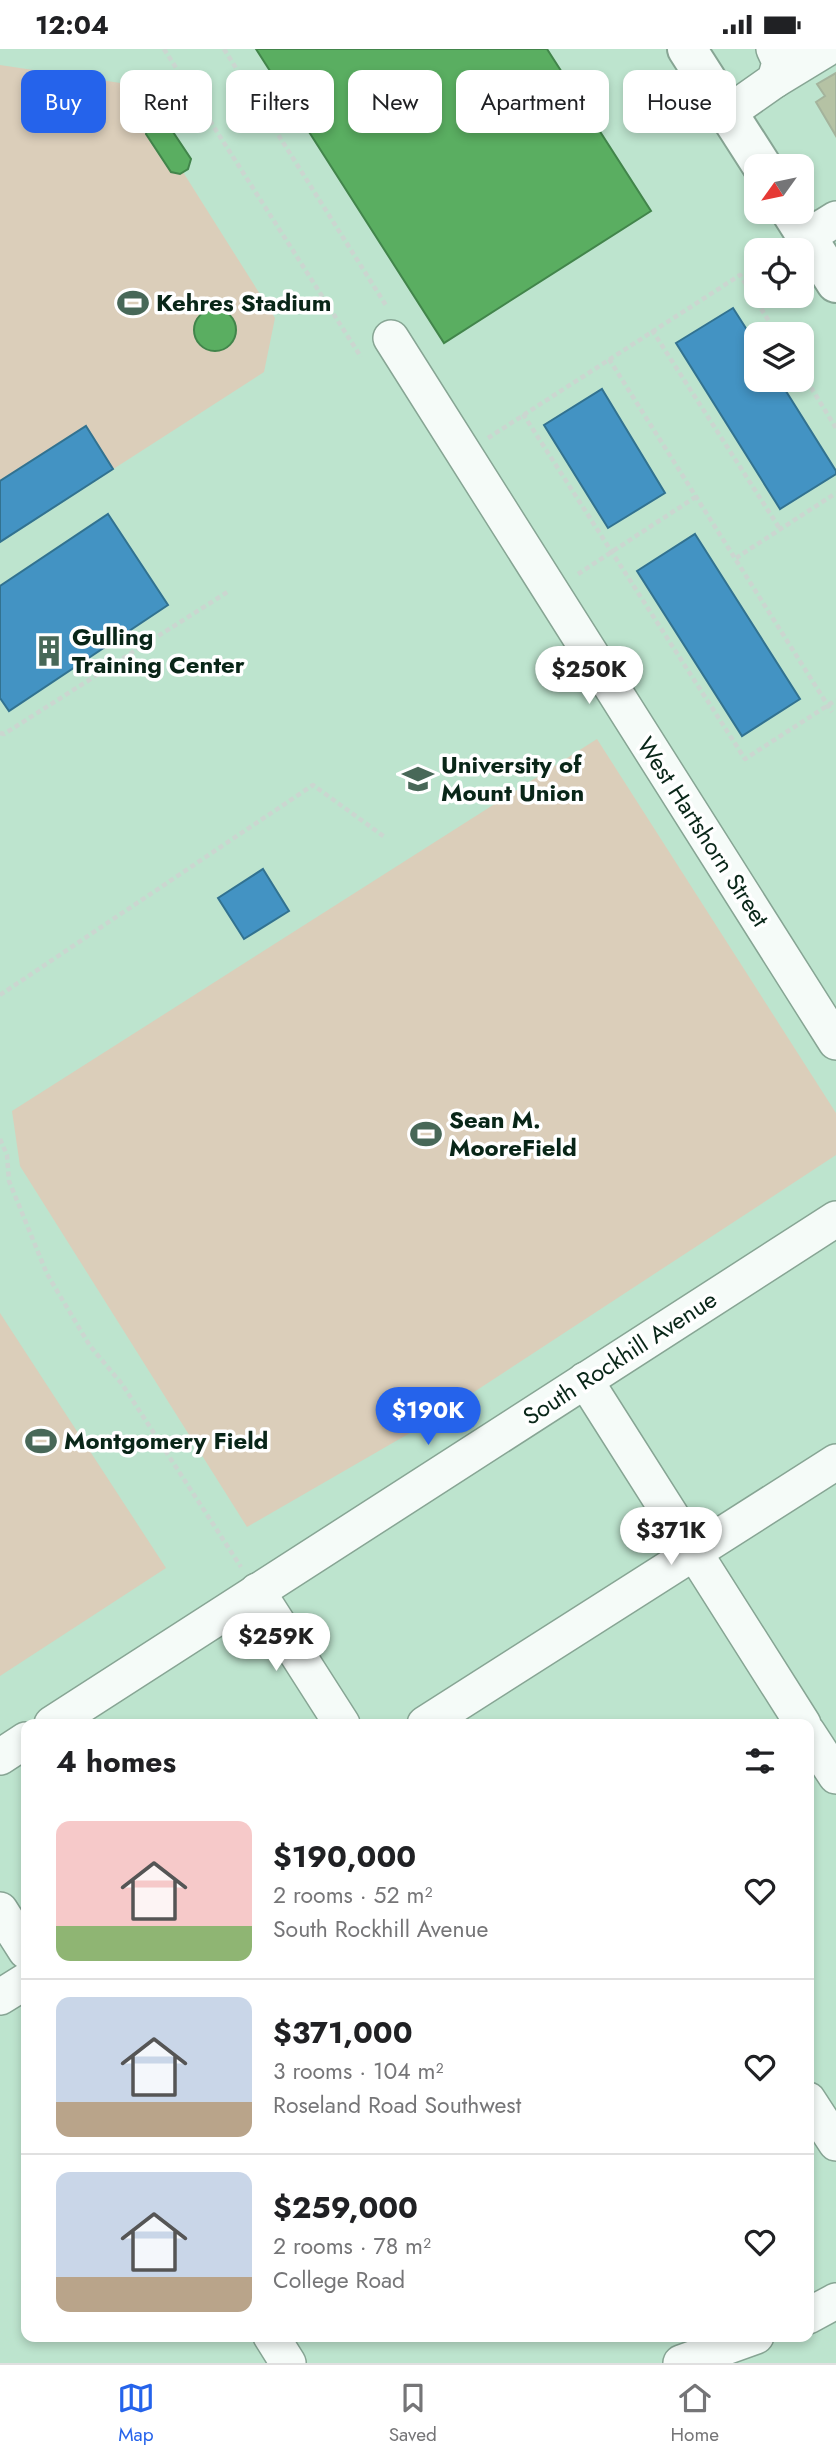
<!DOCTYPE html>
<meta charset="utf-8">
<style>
:root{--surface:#fff;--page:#f2f2f2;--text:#202124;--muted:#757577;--line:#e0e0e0;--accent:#2563eb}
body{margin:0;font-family:Jost,sans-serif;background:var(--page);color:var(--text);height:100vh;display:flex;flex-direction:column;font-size:26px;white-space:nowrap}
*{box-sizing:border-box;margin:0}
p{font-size:23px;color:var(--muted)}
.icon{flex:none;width:38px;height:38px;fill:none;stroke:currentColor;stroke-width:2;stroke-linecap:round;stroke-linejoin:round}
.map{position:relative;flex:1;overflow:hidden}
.drawer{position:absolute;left:21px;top:1670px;width:793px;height:623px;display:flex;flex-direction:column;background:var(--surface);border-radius:14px;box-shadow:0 4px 10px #0003}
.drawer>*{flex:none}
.banner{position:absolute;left:21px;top:21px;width:794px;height:63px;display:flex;gap:14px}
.needle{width:46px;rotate:237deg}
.fabs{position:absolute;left:744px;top:105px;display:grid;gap:14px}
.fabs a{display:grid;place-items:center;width:70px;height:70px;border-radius:14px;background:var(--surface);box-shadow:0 4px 10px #0003;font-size:35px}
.price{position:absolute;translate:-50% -60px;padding:0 16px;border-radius:24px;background:#fff;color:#222;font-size:23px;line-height:46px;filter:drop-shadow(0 2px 4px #0008)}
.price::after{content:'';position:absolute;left:50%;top:42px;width:21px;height:16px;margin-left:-10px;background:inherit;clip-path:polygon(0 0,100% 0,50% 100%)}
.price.on{background:var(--accent);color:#fff}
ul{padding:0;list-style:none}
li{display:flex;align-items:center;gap:21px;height:175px;padding:0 35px}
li+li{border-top:2px solid var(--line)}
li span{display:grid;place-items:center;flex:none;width:196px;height:140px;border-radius:14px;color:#555}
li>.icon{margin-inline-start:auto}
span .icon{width:84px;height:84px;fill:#fffc;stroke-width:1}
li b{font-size:30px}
h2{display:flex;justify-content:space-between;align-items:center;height:84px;padding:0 35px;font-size:30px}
.chip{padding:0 24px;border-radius:14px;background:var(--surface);box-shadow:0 4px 10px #0003;font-size:24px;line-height:63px}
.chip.on{background:var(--accent);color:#fff}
.status{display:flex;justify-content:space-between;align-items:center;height:49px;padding:0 35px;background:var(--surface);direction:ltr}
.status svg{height:19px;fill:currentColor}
.tab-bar{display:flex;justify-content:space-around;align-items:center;height:98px;border-top:2px solid var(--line);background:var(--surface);font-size:19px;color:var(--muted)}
.tab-bar a{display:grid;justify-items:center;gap:4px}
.tab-bar .on{color:var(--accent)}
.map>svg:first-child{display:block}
</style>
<div class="status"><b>12:04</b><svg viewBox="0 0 49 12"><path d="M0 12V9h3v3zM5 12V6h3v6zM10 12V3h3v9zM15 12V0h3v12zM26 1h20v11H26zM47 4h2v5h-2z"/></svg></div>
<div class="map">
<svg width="836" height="2314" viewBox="0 0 836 2314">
<rect width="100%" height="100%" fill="#bde4ce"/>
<g fill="#dbceba">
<path d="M0,16L127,35L151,73L171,123L180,125L183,123L275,269L264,323L0,493Z"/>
<path d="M597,690L836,1064V1106L422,1377L247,1478L20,1117L12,1062Z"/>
<path d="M0,1264L166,1519L0,1627Z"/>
</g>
<g fill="#4393c3" stroke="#327290" stroke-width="2">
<path d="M733,259L756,295V331H779L836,422V425L780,460L676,294Z"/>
<path d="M602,340L665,444L608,479L544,376Z"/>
<path d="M86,377L113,420L0,493V432Z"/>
<path d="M108,465L168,556L9,662L0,649V537Z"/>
<path d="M695,485L800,650L742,687L637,522Z"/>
<path d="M263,820L289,862L244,890L218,849Z"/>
</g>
<g fill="#5aae61" stroke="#42854b" stroke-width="2">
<path d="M256,0H547L651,162L444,294Z"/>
<path d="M156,70L165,71L191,110L188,120L180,125L171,123L146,85L148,75Z"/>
<circle cx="215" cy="281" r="21"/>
</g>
<path fill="#b5c2a4" stroke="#a4b39c" stroke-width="2" d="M836,24V87L816,53L825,47L817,35Z"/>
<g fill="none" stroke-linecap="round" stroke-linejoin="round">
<defs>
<g id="minor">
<path d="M775,31L826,0"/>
<path d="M728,64L775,31L780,13L774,0"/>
<path d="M807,188L836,170"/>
<path d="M391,289L836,993"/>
<path d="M585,1331L803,1675"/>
<path d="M257,1542L342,1675"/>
<path d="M52,1675L836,1170"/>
<path d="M425,1675L836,1413"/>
<path d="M808,1684L836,1727"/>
<path d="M0,1708L26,1691"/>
<path d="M0,1861L26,1902"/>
<path d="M0,1948L26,1932"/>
<path d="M808,2051L836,2094"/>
<path d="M808,2267L836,2252"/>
<path d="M271,2287L288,2314"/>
<path d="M681,2314L756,2287"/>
</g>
<g id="highway">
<path d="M687,0L762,117"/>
<path d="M791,163L836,234"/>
</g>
</defs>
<use href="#minor" stroke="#87a594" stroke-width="38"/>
<use href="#highway" stroke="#87a594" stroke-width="42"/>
<g stroke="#cbd6d0" stroke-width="4.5" stroke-dasharray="5 3.5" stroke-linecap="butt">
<path d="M164,0L361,308"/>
<path d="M224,0L387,258"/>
<path d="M652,281L780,480"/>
<path d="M609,310L832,663"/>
<path d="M802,324L836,379"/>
<path d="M523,365L745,710L836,651"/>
<path d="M488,389L740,226L777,285"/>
<path d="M736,509L836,444"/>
<path d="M578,525L697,447"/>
<path d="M0,684L4,685L229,542"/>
<path d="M0,946L313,736L386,789"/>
<path d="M0,1090L7,1106L9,1132L47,1225L90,1297L122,1335L241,1518"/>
</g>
<use href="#minor" stroke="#f5fbf8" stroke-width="35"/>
<use href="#highway" stroke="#f5fbf8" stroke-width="38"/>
</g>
<defs>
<symbol id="stadium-bare" viewBox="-9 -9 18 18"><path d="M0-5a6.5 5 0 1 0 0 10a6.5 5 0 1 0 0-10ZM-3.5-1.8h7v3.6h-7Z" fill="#486858" stroke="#fff" stroke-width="2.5" paint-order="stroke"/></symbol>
<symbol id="building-bare" viewBox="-9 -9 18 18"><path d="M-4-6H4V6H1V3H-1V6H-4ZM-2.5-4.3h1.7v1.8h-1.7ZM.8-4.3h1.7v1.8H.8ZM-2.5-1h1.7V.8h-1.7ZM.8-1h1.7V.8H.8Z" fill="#486858" stroke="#fff" stroke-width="2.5" paint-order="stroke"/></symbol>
<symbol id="university-bare" viewBox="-9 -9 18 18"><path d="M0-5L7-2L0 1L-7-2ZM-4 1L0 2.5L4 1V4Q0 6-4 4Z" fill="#486858" stroke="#fff" stroke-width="2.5" paint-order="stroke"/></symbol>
</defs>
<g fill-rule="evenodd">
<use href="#stadium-bare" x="111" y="232" width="44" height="44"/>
<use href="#building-bare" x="27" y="580" width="44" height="44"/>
<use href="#university-bare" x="396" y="708" width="44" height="44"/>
<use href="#stadium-bare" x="404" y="1063" width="44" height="44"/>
<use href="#stadium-bare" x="19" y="1370" width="44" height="44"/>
</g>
<g text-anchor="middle" stroke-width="7" stroke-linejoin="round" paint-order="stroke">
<g font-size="24" font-weight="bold" fill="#092618" stroke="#fff" text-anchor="start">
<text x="156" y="262">Kehres Stadium</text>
<text x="72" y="596">Gulling<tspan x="72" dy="28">Training Center</tspan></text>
<text x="441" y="724">University of<tspan x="441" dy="28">Mount Union</tspan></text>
<text x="449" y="1079">Sean M.<tspan x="449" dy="28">MooreField</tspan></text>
<text x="64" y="1400">Montgomery Field</text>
</g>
<g font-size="24" fill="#092618" stroke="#fff">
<text transform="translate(703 783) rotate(57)" y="8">West Hartshorn Street</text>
<text transform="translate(620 1309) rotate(-33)" y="8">South Rockhill Avenue</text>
</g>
</g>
</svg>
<div class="fabs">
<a><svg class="needle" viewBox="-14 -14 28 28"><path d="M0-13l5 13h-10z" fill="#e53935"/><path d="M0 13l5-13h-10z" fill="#757577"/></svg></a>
<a><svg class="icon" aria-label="locate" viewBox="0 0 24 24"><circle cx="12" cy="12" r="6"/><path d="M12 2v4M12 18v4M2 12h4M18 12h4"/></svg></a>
<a><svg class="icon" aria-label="layers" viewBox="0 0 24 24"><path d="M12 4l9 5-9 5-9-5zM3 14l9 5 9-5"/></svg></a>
</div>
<b class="price" style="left:589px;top:657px">$250K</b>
<b class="price on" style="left:428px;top:1398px">$190K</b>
<b class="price" style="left:671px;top:1518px">$371K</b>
<b class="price" style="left:276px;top:1624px">$259K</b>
<div class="banner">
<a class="chip on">Buy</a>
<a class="chip">Rent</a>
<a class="chip">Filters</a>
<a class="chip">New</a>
<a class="chip">Apartment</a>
<a class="chip">House</a>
</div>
<section class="drawer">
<h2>4 homes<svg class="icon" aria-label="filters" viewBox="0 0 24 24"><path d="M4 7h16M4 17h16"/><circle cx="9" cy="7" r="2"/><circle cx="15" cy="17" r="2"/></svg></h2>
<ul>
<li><span style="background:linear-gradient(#f6c9c9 75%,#8fb573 0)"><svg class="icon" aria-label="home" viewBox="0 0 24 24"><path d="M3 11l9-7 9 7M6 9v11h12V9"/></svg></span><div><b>$190,000</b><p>2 rooms · 52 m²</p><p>South Rockhill Avenue</p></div><svg class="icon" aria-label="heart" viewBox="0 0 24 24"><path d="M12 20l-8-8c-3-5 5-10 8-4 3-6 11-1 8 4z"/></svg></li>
<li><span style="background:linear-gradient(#c9d6e8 75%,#b9a48a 0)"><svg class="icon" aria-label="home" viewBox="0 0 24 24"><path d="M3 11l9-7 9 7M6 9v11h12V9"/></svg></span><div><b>$371,000</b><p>3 rooms · 104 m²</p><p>Roseland Road Southwest</p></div><svg class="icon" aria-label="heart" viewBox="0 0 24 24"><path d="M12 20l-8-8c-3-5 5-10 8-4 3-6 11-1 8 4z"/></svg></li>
<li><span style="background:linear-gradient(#c9d6e8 75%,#b9a48a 0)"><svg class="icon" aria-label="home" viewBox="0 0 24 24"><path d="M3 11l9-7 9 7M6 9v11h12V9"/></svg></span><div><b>$259,000</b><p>2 rooms · 78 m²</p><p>College Road</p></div><svg class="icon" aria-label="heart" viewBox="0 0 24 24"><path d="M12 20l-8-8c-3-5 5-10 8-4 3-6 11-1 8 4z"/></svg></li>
</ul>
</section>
</div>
<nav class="tab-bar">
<a class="on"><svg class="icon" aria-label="map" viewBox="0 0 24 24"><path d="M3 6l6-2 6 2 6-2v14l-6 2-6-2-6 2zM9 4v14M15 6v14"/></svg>Map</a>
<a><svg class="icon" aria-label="saved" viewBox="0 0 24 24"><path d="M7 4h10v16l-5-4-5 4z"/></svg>Saved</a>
<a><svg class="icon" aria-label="home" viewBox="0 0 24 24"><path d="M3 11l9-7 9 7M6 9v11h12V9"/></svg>Home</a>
</nav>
